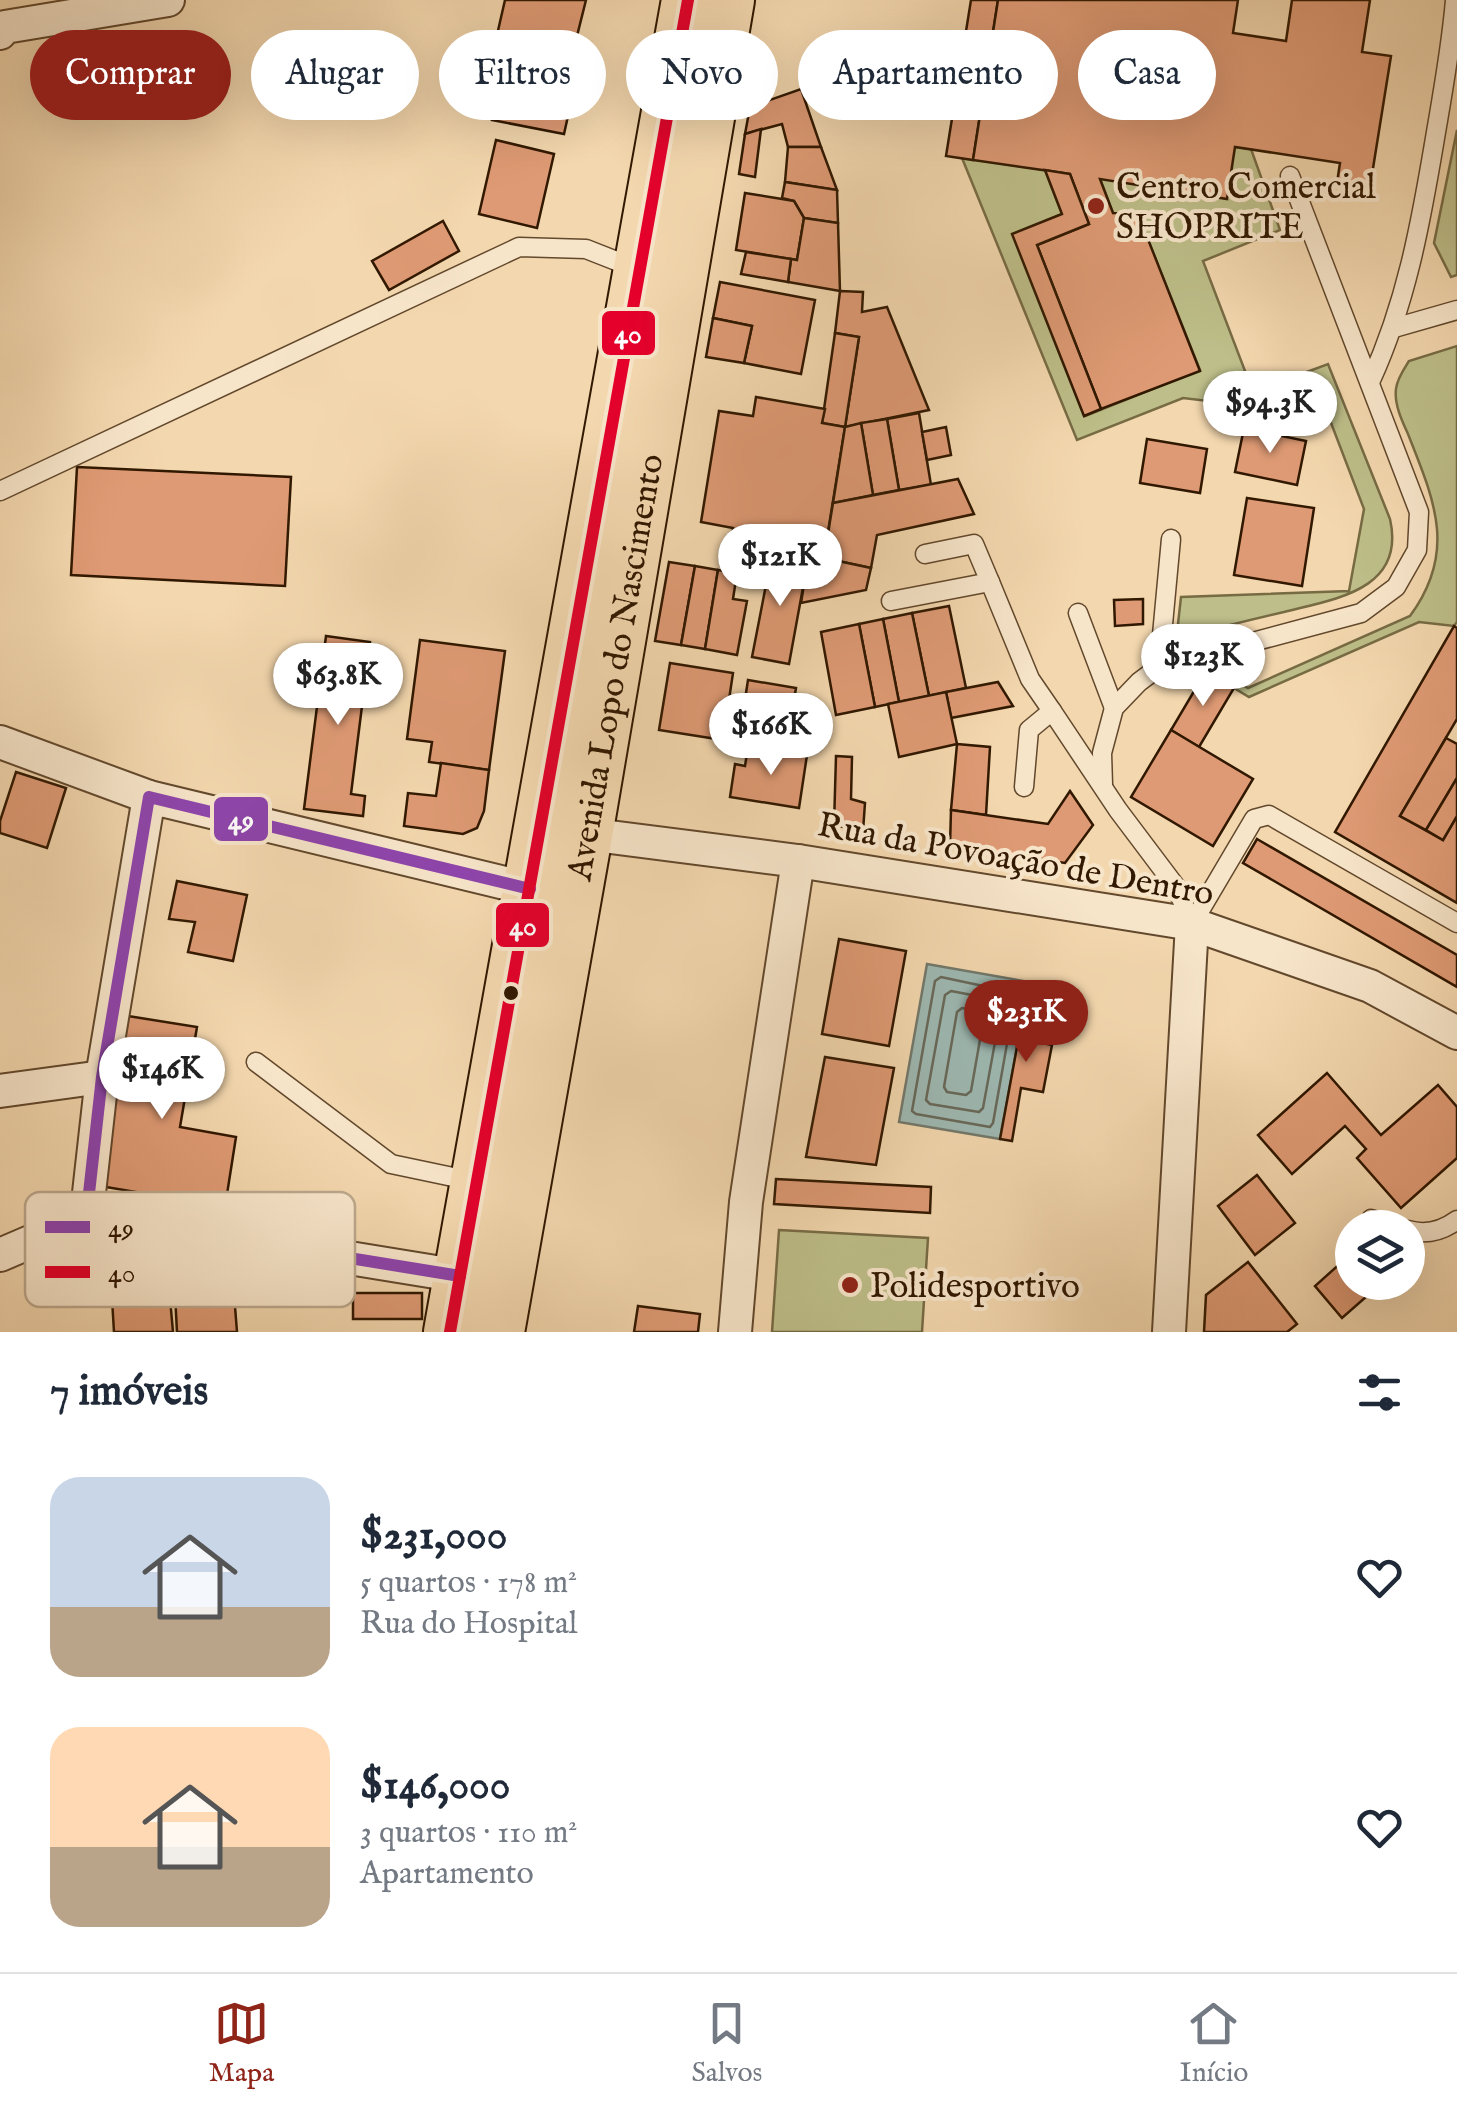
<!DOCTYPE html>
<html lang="pt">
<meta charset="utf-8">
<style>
:root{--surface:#fff;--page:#f6f6f7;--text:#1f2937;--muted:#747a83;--line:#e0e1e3;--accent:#8f2418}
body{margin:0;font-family:"IM FELL English",serif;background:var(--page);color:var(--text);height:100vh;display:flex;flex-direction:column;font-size:38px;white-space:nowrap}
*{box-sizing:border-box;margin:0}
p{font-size:32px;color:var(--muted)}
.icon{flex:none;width:55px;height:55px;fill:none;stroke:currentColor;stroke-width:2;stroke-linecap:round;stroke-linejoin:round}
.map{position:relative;height:1332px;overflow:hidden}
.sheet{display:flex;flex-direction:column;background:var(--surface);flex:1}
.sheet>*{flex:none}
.hud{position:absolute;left:30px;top:30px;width:1398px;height:90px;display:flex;gap:20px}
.fabs{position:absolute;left:1335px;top:1210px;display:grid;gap:20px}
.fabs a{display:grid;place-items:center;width:90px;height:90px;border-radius:50%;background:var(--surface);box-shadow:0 10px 40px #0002;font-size:50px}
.price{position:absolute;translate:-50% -85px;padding:0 22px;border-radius:35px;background:#fff;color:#222;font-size:32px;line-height:65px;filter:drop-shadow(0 2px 5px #0008)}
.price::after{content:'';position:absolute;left:50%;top:60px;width:30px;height:22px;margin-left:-15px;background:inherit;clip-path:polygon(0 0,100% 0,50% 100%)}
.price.active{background:var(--accent);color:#fff}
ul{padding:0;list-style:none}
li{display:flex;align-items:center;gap:30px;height:250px;padding:0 50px}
li span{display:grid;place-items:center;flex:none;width:280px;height:200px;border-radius:30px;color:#555}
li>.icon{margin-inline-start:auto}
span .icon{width:120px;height:120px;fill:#fffc;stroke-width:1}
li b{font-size:42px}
h2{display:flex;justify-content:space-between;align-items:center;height:120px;padding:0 50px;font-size:42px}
.pill{padding:0 35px;border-radius:45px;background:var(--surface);box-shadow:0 10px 40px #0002;font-size:35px;line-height:90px}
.pill.active{background:var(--accent);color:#fff}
.tabs{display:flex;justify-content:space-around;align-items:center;height:140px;border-top:2px solid var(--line);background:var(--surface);font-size:28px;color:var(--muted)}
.tabs a{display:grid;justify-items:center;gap:5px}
.tabs .active{color:var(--accent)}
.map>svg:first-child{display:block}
</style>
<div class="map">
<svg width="1457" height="1332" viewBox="0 0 1457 1332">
<rect width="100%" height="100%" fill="#f3d7ae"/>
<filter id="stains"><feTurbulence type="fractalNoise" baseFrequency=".002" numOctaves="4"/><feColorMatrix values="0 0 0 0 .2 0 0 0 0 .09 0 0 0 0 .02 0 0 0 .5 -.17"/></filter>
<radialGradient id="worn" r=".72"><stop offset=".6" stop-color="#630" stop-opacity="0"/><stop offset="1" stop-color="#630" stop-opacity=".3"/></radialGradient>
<g fill="#bdbe89" stroke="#776b44" stroke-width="2.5">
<path d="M1457,130V275L1451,277L1434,243Z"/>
<path d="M1235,147L1251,149L1280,230L1203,261L1253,392L1328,364L1390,519C1406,590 1335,599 1284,612C1253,619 1223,627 1193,634L1183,631L1178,624L1181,597L1349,591L1364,509L1328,415L1183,398L1077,440L962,158L1045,170L1062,214L1013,234L1085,416L1200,370L1138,215L1113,213L1100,179Z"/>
<path d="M1457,346V622L1454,626L1419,622L1249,697L1206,671L1208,665L1248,688L1410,616C1457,552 1435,502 1408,434C1402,421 1394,404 1396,389C1397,379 1404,369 1409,361Z"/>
<path d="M779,1230L928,1238L922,1332H772Z"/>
</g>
<path fill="#9db8b2" stroke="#72786b" stroke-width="2.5" d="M927,964L1029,982L1000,1139L899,1122Z"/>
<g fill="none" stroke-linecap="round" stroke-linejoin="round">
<g stroke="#676859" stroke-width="2.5">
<path d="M941,977L1016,993L993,1123L990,1127L916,1114L912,1111L935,981Z"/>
<path d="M951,991L998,1000L1002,1004L983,1108L979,1112L930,1104L926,1100L945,995Z"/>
<path d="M962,1008L981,1012L984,1017L971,1091L966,1095L947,1092L944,1087L957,1012Z"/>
</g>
</g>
<g fill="#de9a74" stroke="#311800" stroke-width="2.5">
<path d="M505,0H586L573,52L497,35Z"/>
<path d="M971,0H998L973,160L946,156Z"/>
<path d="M998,0H1238L1233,33L1286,41L1292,0H1370L1362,52L1391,56L1370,187L1337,183L1340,163L1235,147L1227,199L1100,179L1113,213L1138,214L1200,371L1101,409L1037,245L1089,224L1070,174L973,160Z"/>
<path d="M508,47L580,62L564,134L492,120Z"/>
<path d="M801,89L821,147H788L782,124L745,134L750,107Z"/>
<path d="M761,129L755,177L739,174L745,134Z"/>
<path d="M496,140L554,154L537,228L479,214Z"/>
<path d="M788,147H821L837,190L785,182Z"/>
<path d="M1045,170L1070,174L1089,224L1037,245L1101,409L1084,416L1012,234L1062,214Z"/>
<path d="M785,182L837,190L838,223L804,218L794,201L782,198Z"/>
<path d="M745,193L794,201L804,218L797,260L736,250Z"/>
<path d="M804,218L838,223L840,291L788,282L791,259L797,260Z"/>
<path d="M443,221L459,251L389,290L372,261Z"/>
<path d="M746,252L791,259L788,282L741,274Z"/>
<path d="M720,282L815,300L801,374L744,363L752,326L713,318Z"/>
<path d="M840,291L863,292L862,312L887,307L929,410L845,427L859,337L835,333Z"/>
<path d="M713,318L752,326L744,363L706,357Z"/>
<path d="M835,333L859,337L845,427L822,423Z"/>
<path d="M756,397L825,409L822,423L845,427L826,544L811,541L808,560L730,548L733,528L701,522L719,411L753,416Z"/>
<path d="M919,413L931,485L899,490L887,419Z"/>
<path d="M887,419L899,490L873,495L861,423Z"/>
<path d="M861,423L873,495L833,503L845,427Z"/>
<path d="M946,427L951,455L927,460L922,432Z"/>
<path d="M1244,428L1306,441L1297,485L1235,472Z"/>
<path d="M1147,439L1207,449L1200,493L1140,483Z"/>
<path d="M77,467L291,477L285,586L71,575Z"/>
<path d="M958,479L974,514L877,535L871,568L824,558L833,503Z"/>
<path d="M1247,498L1314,508L1302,586L1234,575Z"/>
<path d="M811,541L826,544L824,558L871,568L866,590L801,603Z"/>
<path d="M772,554L808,560L789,664L752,657Z"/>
<path d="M669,562L695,566L681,645L655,641Z"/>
<path d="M695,566L718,570L705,649L681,645Z"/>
<path d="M718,570L737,573L733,599L747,601L737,655L705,649Z"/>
<path d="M1143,599V624L1115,626L1114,600Z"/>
<path d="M949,606L966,688L929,696L912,613Z"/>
<path d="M912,613L929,696L899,702L883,619Z"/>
<path d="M883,619L899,702L875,707L859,624Z"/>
<path d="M859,624L875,707L836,715L821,632Z"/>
<path d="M1454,626L1457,628V719L1400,816L1443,840L1457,816V903L1335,832Z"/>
<path d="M326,636L370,642L351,794L365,796L363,816L304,809Z"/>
<path d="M420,640L505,651L489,770L429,762L432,742L407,739Z"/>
<path d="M670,663L733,673L723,740L659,730Z"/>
<path d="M1206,671L1234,688L1199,747L1171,730Z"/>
<path d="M748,680L796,688L789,729L738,745Z"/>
<path d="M998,682L1013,706L951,718L946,692Z"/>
<path d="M946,692L957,744L899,757L888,704Z"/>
<path d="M1171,730L1253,779L1213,846L1131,797Z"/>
<path d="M1446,738L1457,744V778L1426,830L1400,816Z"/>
<path d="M957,744L990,747L986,815L951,810Z"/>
<path d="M766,748L807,755L799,808L730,797L735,764L745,766L747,753L765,755Z"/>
<path d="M836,756L852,757L851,799L865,803L863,831L834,825Z"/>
<path d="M441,763L489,770L484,811L477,828L463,834L404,826L408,793L436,796Z"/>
<path d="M16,772L66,788L47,848L0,833V821Z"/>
<path d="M1457,778V816L1443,840L1426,830Z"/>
<path d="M1070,791L1093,825L1065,863L950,846L951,810L1048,824Z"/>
<path d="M1257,839L1457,955V987L1243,863Z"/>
<path d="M177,881L247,895L233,961L188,952L195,922L169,919Z"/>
<path d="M839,939L906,951L889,1046L822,1034Z"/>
<path d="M1029,982L1039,984L1029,1040L1052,1045L1043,1092L1021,1088L1012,1141L1000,1139Z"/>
<path d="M128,1016L197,1027L180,1127L236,1137L225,1207L100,1186Z"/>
<path d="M825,1057L894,1068L876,1165L806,1157Z"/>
<path d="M1327,1073L1381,1135L1438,1085L1457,1107V1158L1401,1208L1357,1158L1366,1149L1345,1126L1292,1174L1258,1135Z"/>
<path d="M1257,1175L1295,1223L1255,1255L1218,1206Z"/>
<path d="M776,1179L931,1187L930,1213L774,1204Z"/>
<path d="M1352,1253V1282H1383L1342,1318L1315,1286Z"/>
<path d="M1248,1262L1297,1324L1287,1332H1204L1206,1295Z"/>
<path d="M232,1268L237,1332H177L174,1275Z"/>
<path d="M168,1276L173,1332H114L111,1282Z"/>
<rect x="353" y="1293" width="69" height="26"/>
<path d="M638,1306L700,1314L698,1332H634Z"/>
</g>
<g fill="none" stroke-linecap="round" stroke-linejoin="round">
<defs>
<g id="service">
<path d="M1394,328L1457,310"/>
<path d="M1371,380C1406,303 1420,227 1434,144C1442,96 1451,49 1455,0"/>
<path d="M0,491L519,247L586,249L637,269"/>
<path d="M990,582L1030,679L1052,711"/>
<path d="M891,601L990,582L974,544L925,554"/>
<path d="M1078,613L1114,708"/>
<path d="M1159,667L1171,539"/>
<path d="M1103,785L1102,753L1114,708L1139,682L1159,667L1361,613L1396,587L1417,550L1419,512L1290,176"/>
<path d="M1024,787L1029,730L1052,711L1118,810L1176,887L1192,924"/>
<path d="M1192,924L1254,819L1269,815L1457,923"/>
<path d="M256,1062L391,1164L472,1181"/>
<path d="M1371,1219L1400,1228"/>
<path d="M1408,1230C1425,1235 1442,1231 1457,1220"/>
</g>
<g id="minor">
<path d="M0,33L5,27L168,0"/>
<path d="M0,742L149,797"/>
<path d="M571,832L798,861L1192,924L1370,986L1457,1033"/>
<path d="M0,1091L102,1077"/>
<path d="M0,1255L91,1216"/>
<path d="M460,1276L91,1216L89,1193L102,1077L149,797L530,889"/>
<path d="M735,1332L746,1202L798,861"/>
<path d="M1169,1332L1192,924"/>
</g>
<g id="primary">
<path d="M450,1332L688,0"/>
<path id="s1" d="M498,1332L586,835L728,0"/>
</g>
</defs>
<use href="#service" stroke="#62482c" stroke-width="21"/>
<use href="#minor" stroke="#62482c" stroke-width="36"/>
<use href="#primary" stroke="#311800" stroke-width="56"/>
<use href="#service" stroke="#f7e5ca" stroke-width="18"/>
<use href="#minor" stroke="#f7e5ca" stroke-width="32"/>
<use href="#primary" stroke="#f3d7ae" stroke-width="52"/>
<defs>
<path id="bus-1" d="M460,1276L91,1216L89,1193L102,1077L149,797L530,889"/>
<path id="bus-2" d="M450,1332L688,0"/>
</defs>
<use href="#bus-1" stroke="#f7e5ca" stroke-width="20"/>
<use href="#bus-2" stroke="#f7e5ca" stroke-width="20"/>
<use href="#bus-1" stroke="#8e44ad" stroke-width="12"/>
<use href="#bus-2" stroke="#e4002b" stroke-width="12"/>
</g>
<g fill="#8f2418" stroke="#f7e5ca" stroke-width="4">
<circle cx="1096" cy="206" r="10"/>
<circle cx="850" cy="1285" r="10"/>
</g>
<circle fill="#311800" stroke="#f7e5ca" stroke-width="4" cx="511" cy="993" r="9"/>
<g text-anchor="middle" stroke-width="8" stroke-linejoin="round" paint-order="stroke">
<g font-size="35" fill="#311800" stroke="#f7e5ca" text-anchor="start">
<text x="1116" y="198">Centro Comercial<tspan x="1116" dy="40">SHOPRITE</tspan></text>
<text x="870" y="1297">Polidesportivo</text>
</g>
<g font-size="35" fill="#311800" stroke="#f7e5ca">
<text dy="12" stroke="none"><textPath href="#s1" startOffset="675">Avenida Lopo do Nascimento</textPath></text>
<text transform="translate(1016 858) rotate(10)" y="12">Rua da Povoação de Dentro</text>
</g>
</g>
<rect x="25" y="1192" width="330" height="115" rx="15" fill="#f7e5ca" stroke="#bca88d" stroke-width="2.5"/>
<rect x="45" y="1221" width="45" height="12" fill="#8e44ad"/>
<rect x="45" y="1266" width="45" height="12" fill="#e4002b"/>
<g font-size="28" fill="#311800">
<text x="108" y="1237">49</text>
<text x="108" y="1282">40</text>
</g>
<g stroke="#f7e5ca" stroke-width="4">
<rect x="600" y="309" width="57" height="48" rx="10" fill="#e4002b"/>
<rect x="212" y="795" width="58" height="48" rx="10" fill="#8e44ad"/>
<rect x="494" y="901" width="57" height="48" rx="10" fill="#e4002b"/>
</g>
<g font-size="28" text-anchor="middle" font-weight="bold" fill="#fff">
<text x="628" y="343">40</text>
<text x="241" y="829">49</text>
<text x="523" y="935">40</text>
</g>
<rect width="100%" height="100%" filter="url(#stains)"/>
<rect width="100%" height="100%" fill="url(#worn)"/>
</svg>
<div class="fabs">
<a><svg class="icon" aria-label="layers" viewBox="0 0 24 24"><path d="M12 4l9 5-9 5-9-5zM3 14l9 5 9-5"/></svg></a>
</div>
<b class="price" style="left:1270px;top:456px">$94.3K</b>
<b class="price" style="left:780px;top:609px">$121K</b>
<b class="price" style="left:1203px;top:709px">$123K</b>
<b class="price" style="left:338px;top:728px">$63.8K</b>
<b class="price" style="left:771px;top:778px">$166K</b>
<b class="price active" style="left:1026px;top:1065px">$231K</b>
<b class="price" style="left:162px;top:1122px">$146K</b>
<div class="hud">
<a class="pill active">Comprar</a>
<a class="pill">Alugar</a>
<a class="pill">Filtros</a>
<a class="pill">Novo</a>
<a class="pill">Apartamento</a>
<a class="pill">Casa</a>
</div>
</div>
<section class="sheet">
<h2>7 imóveis<svg class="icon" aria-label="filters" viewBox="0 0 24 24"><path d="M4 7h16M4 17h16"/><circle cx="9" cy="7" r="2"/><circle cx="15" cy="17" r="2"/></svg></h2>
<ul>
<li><span style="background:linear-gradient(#c9d6e8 65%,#b9a48a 0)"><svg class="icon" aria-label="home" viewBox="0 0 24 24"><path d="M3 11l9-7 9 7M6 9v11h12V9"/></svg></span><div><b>$231,000</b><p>5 quartos · 178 m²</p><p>Rua do Hospital</p></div><svg class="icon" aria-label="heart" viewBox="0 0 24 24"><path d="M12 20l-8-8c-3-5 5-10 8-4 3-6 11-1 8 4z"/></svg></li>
<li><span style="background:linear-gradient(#ffd9b3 60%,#b9a48a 0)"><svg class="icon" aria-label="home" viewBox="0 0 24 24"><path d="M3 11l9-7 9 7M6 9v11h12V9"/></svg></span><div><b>$146,000</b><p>3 quartos · 110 m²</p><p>Apartamento</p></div><svg class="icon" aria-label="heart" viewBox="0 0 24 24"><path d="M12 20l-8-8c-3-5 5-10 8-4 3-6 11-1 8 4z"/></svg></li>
</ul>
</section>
<nav class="tabs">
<a class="active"><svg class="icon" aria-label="map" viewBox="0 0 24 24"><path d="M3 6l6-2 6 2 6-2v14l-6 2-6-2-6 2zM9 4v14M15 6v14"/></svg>Mapa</a>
<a><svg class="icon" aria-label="saved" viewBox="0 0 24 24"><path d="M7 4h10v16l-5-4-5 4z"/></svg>Salvos</a>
<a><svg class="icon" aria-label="home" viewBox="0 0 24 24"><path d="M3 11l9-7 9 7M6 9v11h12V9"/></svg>Início</a>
</nav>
